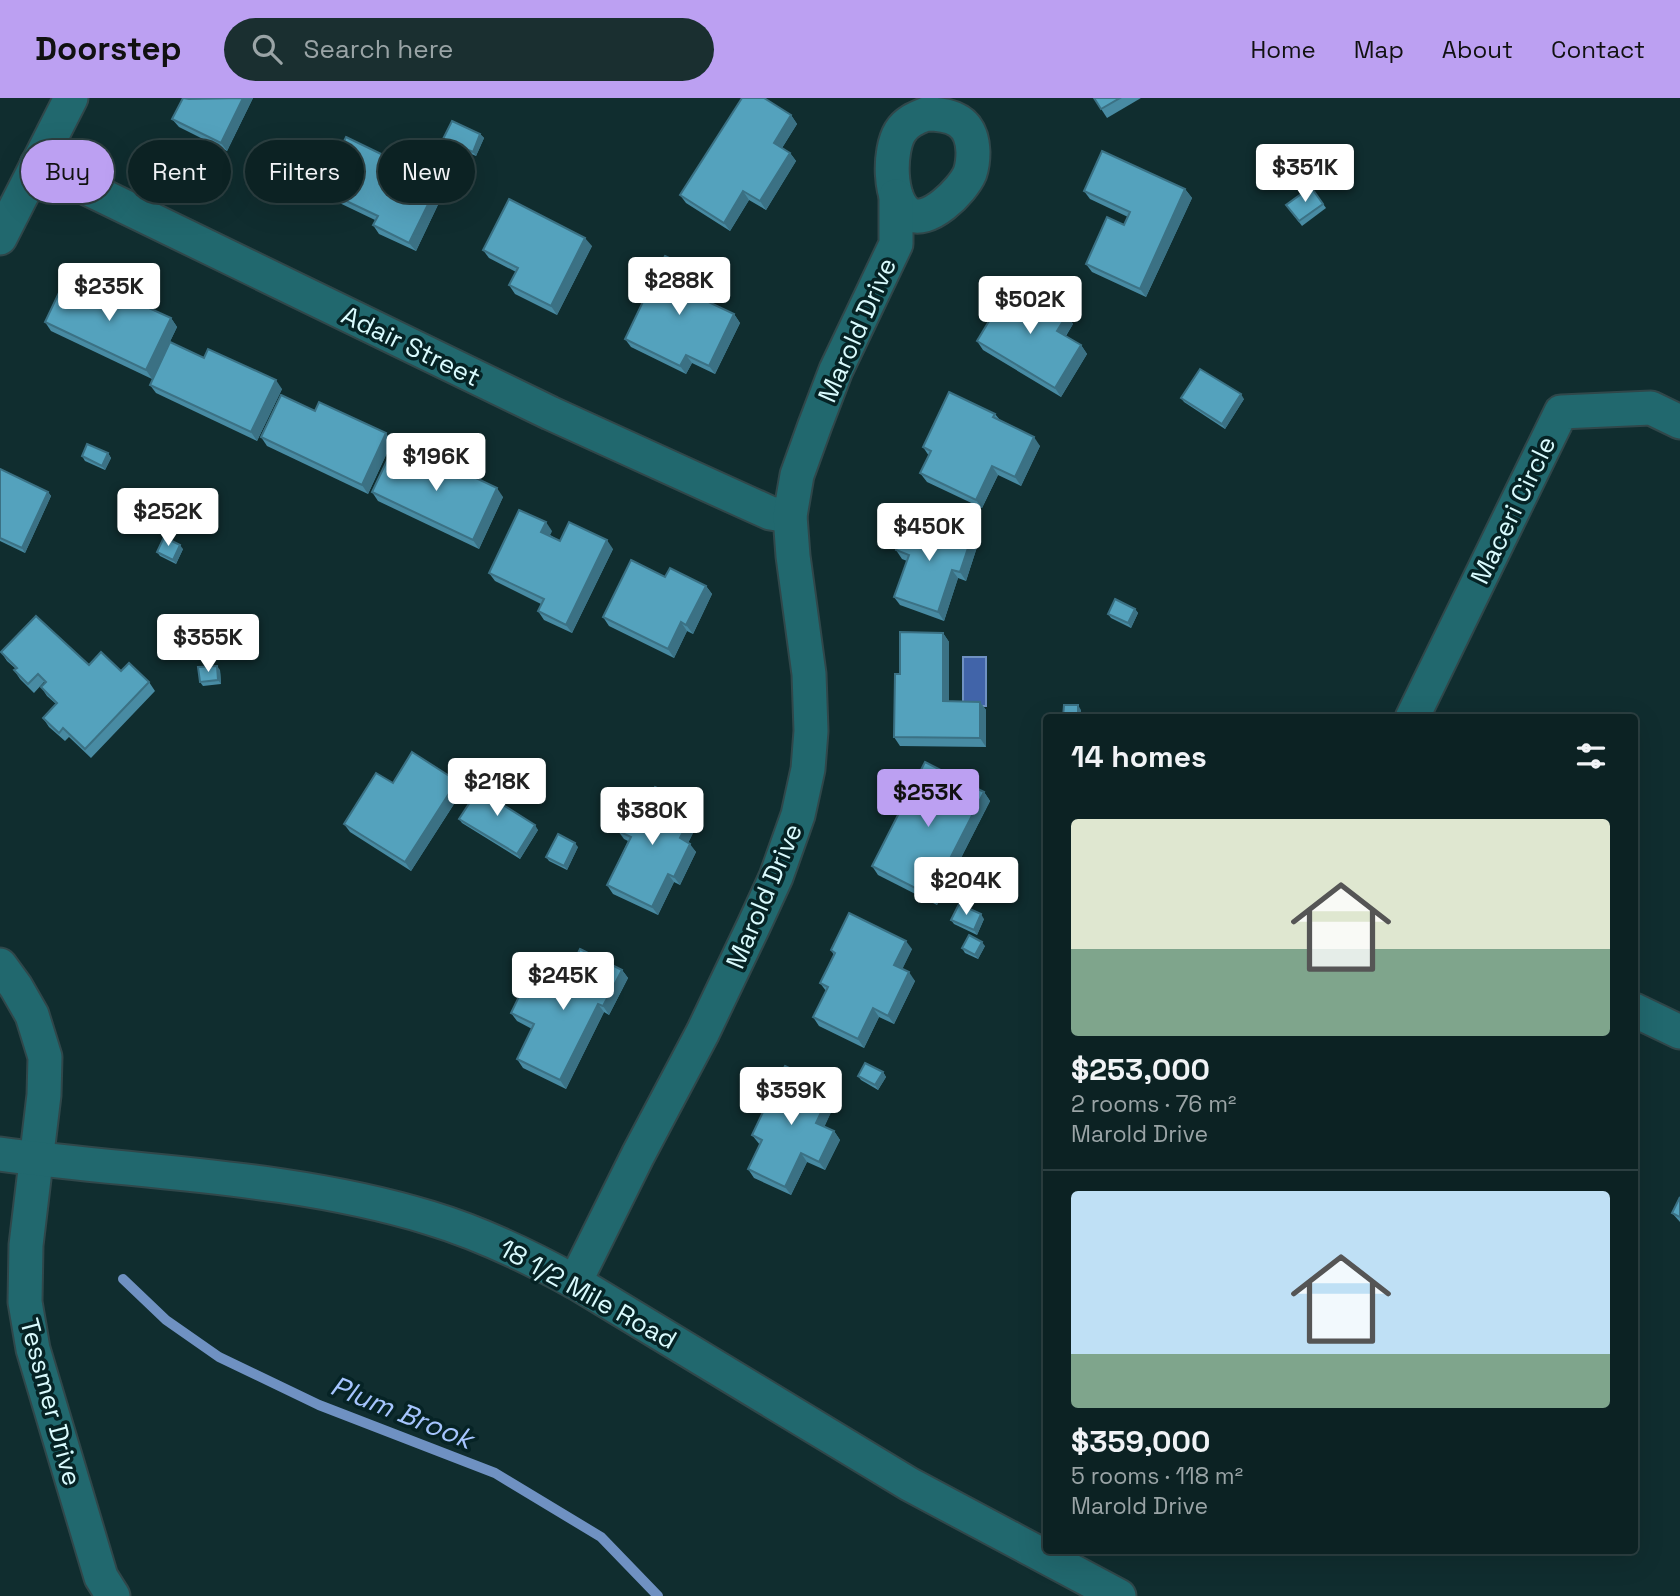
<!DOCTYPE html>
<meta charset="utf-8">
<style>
:root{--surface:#0c2223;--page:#1a2f30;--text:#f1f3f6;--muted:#9aa4a6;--line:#2c3f41;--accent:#bca0f2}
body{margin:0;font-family:"Space Grotesk",sans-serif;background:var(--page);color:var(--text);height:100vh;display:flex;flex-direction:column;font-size:26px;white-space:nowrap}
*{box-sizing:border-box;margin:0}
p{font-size:23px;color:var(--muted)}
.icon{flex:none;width:38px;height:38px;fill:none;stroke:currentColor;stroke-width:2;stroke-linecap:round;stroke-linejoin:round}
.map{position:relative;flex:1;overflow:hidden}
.details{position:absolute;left:1043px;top:616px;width:595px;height:840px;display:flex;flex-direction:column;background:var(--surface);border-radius:7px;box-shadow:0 7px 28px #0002,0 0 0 2px var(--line)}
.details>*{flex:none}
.hud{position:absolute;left:21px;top:42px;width:665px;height:63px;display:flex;gap:14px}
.price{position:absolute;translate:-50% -60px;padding:0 16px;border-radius:7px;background:#fff;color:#222;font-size:23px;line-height:46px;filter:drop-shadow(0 2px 4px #0008)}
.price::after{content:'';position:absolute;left:50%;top:42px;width:21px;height:16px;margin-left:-10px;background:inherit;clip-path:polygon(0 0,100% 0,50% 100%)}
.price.on{background:var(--accent);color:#111}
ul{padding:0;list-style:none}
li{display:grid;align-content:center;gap:14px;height:371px;padding:0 28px}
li+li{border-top:2px solid var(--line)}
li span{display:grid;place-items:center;height:217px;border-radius:7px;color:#555}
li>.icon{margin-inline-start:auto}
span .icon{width:126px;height:126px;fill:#fffc;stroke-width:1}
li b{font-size:30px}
h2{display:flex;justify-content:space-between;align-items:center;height:84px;padding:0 28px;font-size:30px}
.pill{padding:0 24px;border-radius:32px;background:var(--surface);box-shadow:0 7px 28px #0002,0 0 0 2px var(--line);font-size:24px;line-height:63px}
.pill.on{background:var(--accent);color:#111}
header{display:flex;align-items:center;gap:42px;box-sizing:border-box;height:98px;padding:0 35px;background:var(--accent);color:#111}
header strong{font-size:33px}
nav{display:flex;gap:38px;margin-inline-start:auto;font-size:24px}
.search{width:490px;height:63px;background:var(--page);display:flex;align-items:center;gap:18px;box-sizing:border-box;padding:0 24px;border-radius:38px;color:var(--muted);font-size:26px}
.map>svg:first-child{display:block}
</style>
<header>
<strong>Doorstep</strong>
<div class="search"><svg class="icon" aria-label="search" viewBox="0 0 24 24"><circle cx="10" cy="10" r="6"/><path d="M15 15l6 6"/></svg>Search here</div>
<nav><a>Home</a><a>Map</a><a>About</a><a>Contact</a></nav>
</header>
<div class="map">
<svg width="1680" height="1498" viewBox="0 0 1680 1498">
<rect width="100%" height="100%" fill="#102d2f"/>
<rect fill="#4164a9" stroke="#6f91c2" stroke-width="2" x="963" y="559" width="23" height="49"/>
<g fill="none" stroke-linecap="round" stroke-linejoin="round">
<path stroke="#6f91c2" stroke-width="10" d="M123,1181L166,1222L219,1259L319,1307L495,1375L601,1439L658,1498"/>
<defs>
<g id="street">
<path d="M926,16C953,16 972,23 973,54C973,60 972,69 970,75C963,92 927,129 908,115C888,102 889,52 900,34C906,24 916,20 926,16Z"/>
<path d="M37,66L550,315L750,406L770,415L790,418"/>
<path d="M0,140L71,0"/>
<path d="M1412,620L1561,314L1651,310L1680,324"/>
<path d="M0,867L16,889L32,917L45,959L44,997L26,1147L25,1204L33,1251L101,1479L113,1498"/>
<path d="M1634,912L1680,934"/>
<path d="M0,1056C141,1075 294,1078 430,1120C480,1135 528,1158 575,1184L909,1386L1119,1498"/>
<path d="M575,1184L638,1057L703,934L754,827L776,779L798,717L808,671L811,633L809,576L793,458L790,418L797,377L815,327L836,272L896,146V98"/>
</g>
</defs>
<use href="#street" stroke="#30474a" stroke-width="37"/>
<use href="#street" stroke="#21686e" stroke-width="33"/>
</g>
<g fill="#488ba3">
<path d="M189,0H253L227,53L179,29L172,21Z"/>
<path d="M1094,0H1141L1107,20Z"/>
<path d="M791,17L797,26L782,50L790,55L796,63L766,112L749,102L730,133L686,105L680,97Z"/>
<path d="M480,36L484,40L476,58L446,45L443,41Z"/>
<path d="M439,84L445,92L416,153L379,136L373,127L375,122L327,99L321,91Z"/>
<path d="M1311,89L1326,110L1302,128L1286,107Z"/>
<path d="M1185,91L1192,100L1146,199L1092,174L1086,166L1124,127L1128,119L1090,101L1084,93Z"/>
<path d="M592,148L557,217L515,196L509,187L516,174L489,160L483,152Z"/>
<path d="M708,179L714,188L707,203L734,216L740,225L715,276L692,265L686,276L631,249L625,241Z"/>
<path d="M99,198L171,220L177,229L152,281L51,233L45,224Z"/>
<path d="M1067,217L1073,226L1066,238L1081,247L1087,256L1061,299L983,252L977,243Z"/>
<path d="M204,260L282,291L257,343L156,295L150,287Z"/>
<path d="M1181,300L1244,301L1225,331L1184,304Z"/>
<path d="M995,316L1000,322L1040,348L1021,388L998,377L982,410L927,384L920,375L929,358L923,349Z"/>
<path d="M261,339L392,344L368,396L267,348Z"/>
<path d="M108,355L111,360L105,372L85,363L82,358Z"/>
<path d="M425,368L503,399L479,451L378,403L372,394Z"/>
<path d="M0,371L48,394L51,398L25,455L0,443Z"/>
<path d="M552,433L550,437L560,443L613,451L572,535L544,522L538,513L541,506L495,483L489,475Z"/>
<path d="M971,441L977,449L966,483L958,480L944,523L900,507L894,499L907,463L902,461L896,452Z"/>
<path d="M183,451L176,466L160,458L157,454Z"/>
<path d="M665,479L706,488L712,496L693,536L687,533L674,560L609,528L603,519Z"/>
<path d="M1135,511L1138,515L1131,530L1111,520L1108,516Z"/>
<path d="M943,535L949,544V603L980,604L986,612V649L900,648L894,639Z"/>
<path d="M1,554L121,573L149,584L155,593L91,660L69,639L65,643L49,629L43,620L56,606L47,598L41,589L45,585L44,584L34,595L20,581L14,572L16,571L7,563Z"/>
<path d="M220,572L221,586L203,588L200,584Z"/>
<path d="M457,683L463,692L411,773L350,734L344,726L393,685Z"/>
<path d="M481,694L511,697L504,708L538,732L520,761L462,725L459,721Z"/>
<path d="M984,694L990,703L937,807L878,777L872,768Z"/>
<path d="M641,717H702L688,745L696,754L680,787L674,784L658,817L613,796L607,787L628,743L624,741L618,733Z"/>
<path d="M578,749L567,772L549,763L546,759Z"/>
<path d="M984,821L977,837L954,826L951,822Z"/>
<path d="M985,848L978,861L965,855L962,850Z"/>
<path d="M912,851L902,871L915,883L894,926L879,919L864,950L819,928L813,919L826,893L820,885L834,857L831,852Z"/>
<path d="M622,872L628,880L609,917L604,914L566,991L523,970L517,961L532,931L517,923L511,915L549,896L566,879Z"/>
<path d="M883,974L886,979L878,992L861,982L858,978Z"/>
<path d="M832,991L838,999L824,1029L834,1033L840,1042L825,1072L807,1064L791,1097L754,1080L748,1071L760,1047L752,1037Z"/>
<path d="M1680,1099V1124L1672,1115Z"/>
</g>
<g fill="#3b7184">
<path d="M243,0H253L227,53L221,45Z"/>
<path d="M791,17L797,26L780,53L774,45Z"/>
<path d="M480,36L484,40L476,58L473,54Z"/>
<path d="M790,55L796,63L766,112L760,103Z"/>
<path d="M439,84L445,92L416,153L409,145Z"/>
<path d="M1185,91L1192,100L1146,199L1140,191Z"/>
<path d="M743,93L749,102L730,133L724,125Z"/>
<path d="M585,140L592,148L557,217L551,208Z"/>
<path d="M708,179L714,188L704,207L698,199Z"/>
<path d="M734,216L740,225L715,276L709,268Z"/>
<path d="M1067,217L1073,226L1063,242L1057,233Z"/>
<path d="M171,220L177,229L152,281L146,272Z"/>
<path d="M1081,247L1087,256L1061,299L1055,290Z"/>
<path d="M686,257L692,265L686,276L680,268Z"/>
<path d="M276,282L282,291L257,343L251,334Z"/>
<path d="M1241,296L1244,301L1225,331L1222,326Z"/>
<path d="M386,335L392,344L368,396L362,387Z"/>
<path d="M1034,339L1040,348L1021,388L1015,379Z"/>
<path d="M108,355L111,360L105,372L102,368Z"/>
<path d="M992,368L998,377L982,410L976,402Z"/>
<path d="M497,390L503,399L479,451L473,442Z"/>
<path d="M48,394L51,398L25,455L22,450Z"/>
<path d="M546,424L552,433L547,442L541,434Z"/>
<path d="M971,441L977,449L966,483L960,474Z"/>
<path d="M607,442L613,451L572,535L566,527Z"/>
<path d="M180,447L183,451L176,466L173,462Z"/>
<path d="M952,472L958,480L944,523L938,514Z"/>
<path d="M706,488L712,496L693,536L686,527Z"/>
<path d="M1135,511L1138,515L1131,530L1128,525Z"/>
<path d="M681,524L687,533L674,560L668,551Z"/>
<path d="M943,535L949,544V611L943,603Z"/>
<path d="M217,568L220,572L221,586L218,582Z"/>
<path d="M980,604L986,612V649L980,640Z"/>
<path d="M1078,607L1081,612V620H1078Z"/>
<path d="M457,683L463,692L411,773L405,764Z"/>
<path d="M508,692L511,697L503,710L500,705Z"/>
<path d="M984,694L990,703L937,807L931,798Z"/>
<path d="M696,709L702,717L686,749L680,740Z"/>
<path d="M535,727L538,732L520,761L517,756Z"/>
<path d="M575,745L578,749L567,772L564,768Z"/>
<path d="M690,746L696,754L680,787L674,779Z"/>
<path d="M668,776L674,784L658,817L652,809Z"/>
<path d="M981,816L984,821L977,837L974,832Z"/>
<path d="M906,843L912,851L900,876L894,867Z"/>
<path d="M982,844L985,848L978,861L975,857Z"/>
<path d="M622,872L628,880L609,917L603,908Z"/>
<path d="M909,874L915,883L894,926L888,918Z"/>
<path d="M598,906L604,914L566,991L560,982Z"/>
<path d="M873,910L879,919L864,950L858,941Z"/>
<path d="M883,974L886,979L878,992L875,987Z"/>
<path d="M832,991L838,999L822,1034L816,1025Z"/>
<path d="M834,1033L840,1042L825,1072L819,1064Z"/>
<path d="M801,1055L807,1064L791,1097L785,1089Z"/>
</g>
<g fill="#54a2bd" stroke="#3b7184" stroke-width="2">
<path d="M183,0L189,1L243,0L221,45L172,21Z"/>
<path d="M742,0H764L791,17L774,45L790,55L760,103L743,93L724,125L680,97Z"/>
<path d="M1094,0H1120L1101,11Z"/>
<path d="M452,23L480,36L473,54L443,41Z"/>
<path d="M346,39L439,84L409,145L373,127L378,118L321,91Z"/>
<path d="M1102,53L1185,91L1140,191L1086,166L1107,119L1124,127L1130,114L1084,93Z"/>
<path d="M1311,89L1323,106L1299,123L1286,107Z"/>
<path d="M509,101L585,140L551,208L509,187L518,170L483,152Z"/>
<path d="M665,158L708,179L698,199L734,216L709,268L686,257L680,268L625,241Z"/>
<path d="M65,182L99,198L103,189L171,220L146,272L45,224Z"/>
<path d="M1012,185L1067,217L1057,233L1081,247L1055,290L977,243Z"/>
<path d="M170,244L204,260L208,251L276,282L251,334L150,287Z"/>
<path d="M1200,271L1241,296L1222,326L1181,300Z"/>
<path d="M949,294L995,316L993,319L1034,339L1015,379L992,368L976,402L920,375L931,353L923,349Z"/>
<path d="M281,297L315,313L319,304L386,335L362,387L261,339Z"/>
<path d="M87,346L108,355L102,368L82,358Z"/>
<path d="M392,352L425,368L430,358L497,390L473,442L372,394Z"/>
<path d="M0,371L48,394L22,450L0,440Z"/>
<path d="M519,412L546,424L541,434L560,443L569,424L607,442L566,527L538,513L544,501L489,475Z"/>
<path d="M907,419L971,441L960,474L952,472L938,514L894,499L909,457L896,452Z"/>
<path d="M164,439L180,447L173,462L157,454Z"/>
<path d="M631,462L665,479L670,470L706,488L686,527L681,524L668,551L603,519Z"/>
<path d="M1115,501L1135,511L1128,525L1108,516Z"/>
<path d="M36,518L89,567L101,554L121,573L129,565L149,584L85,651L63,630L59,635L43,620L57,605L41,589L46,584L38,576L28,586L14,572L17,570L1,554Z"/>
<path d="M900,534L943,535V603L980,604V640L894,639L895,576H900Z"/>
<path d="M217,568L218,582L200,584L198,569Z"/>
<path d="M1064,607H1078V620H1063Z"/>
<path d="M412,654L457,683L405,764L344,726L376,675L393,685Z"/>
<path d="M925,664L984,694L931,798L872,768Z"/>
<path d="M490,681L508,692L500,705L535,727L517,756L459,721L478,692L481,694Z"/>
<path d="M655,689L696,709L680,740L690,746L674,779L668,776L652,809L607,787L631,739L618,733L628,711L641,717Z"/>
<path d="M558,736L575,745L564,768L546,759Z"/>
<path d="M959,806L981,816L974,832L951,822Z"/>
<path d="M849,815L906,843L894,867L909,874L888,918L873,910L858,941L813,919L828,889L820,885L835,855L831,852Z"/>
<path d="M969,837L982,844L975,857L962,850Z"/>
<path d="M580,851L622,872L603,908L598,906L560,982L517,961L534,926L511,915L526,884L549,896L559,875L566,879Z"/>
<path d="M865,965L883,974L875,987L858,978Z"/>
<path d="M785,968L832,991L816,1025L834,1033L819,1064L801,1055L785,1089L748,1071L762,1042L752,1037Z"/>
<path d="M1680,1099V1119L1672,1115Z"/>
</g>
<g text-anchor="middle" stroke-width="7" stroke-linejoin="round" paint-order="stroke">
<g font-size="26" fill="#d9fafd" stroke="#062325">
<text transform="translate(857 232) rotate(-66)" y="9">Marold Drive</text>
<text transform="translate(411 248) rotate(26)" y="9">Adair Street</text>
<text transform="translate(1513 412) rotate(-64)" y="9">Maceri Circle</text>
<text transform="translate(764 798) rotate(-67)" y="9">Marold Drive</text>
<text transform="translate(588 1196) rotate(29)" y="9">18 1/2 Mile Road</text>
<text transform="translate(51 1304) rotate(75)" y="9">Tessmer Drive</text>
</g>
<g font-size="28" font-style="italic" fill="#a6c5fe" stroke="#062325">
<text transform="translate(402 1314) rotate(22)" y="10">Plum Brook</text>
</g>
</g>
</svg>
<b class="price" style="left:1305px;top:106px">$351K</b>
<b class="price" style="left:679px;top:219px">$288K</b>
<b class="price" style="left:109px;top:225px">$235K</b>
<b class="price" style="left:1030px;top:238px">$502K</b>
<b class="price" style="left:436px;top:395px">$196K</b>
<b class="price" style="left:168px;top:450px">$252K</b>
<b class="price" style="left:929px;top:465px">$450K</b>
<b class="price" style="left:208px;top:576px">$355K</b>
<b class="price" style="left:497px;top:720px">$218K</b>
<b class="price on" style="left:928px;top:731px">$253K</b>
<b class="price" style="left:652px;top:749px">$380K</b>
<b class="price" style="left:966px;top:819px">$204K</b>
<b class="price" style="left:563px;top:914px">$245K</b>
<b class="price" style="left:791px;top:1029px">$359K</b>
<div class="hud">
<a class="pill on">Buy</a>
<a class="pill">Rent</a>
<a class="pill">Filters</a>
<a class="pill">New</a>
</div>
<section class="details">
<h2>14 homes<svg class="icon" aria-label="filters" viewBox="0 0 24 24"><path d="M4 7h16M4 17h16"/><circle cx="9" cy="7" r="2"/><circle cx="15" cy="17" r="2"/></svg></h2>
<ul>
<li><span style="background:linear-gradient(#dfe7d0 60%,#7fa58c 0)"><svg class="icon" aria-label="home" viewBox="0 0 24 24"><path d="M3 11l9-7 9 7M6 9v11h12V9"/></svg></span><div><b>$253,000</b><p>2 rooms · 76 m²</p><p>Marold Drive</p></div></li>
<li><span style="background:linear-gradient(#bfe0f5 75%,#7fa58c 0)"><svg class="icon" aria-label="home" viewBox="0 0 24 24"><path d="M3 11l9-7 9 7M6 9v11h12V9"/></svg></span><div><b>$359,000</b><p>5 rooms · 118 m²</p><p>Marold Drive</p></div></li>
</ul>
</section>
</div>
